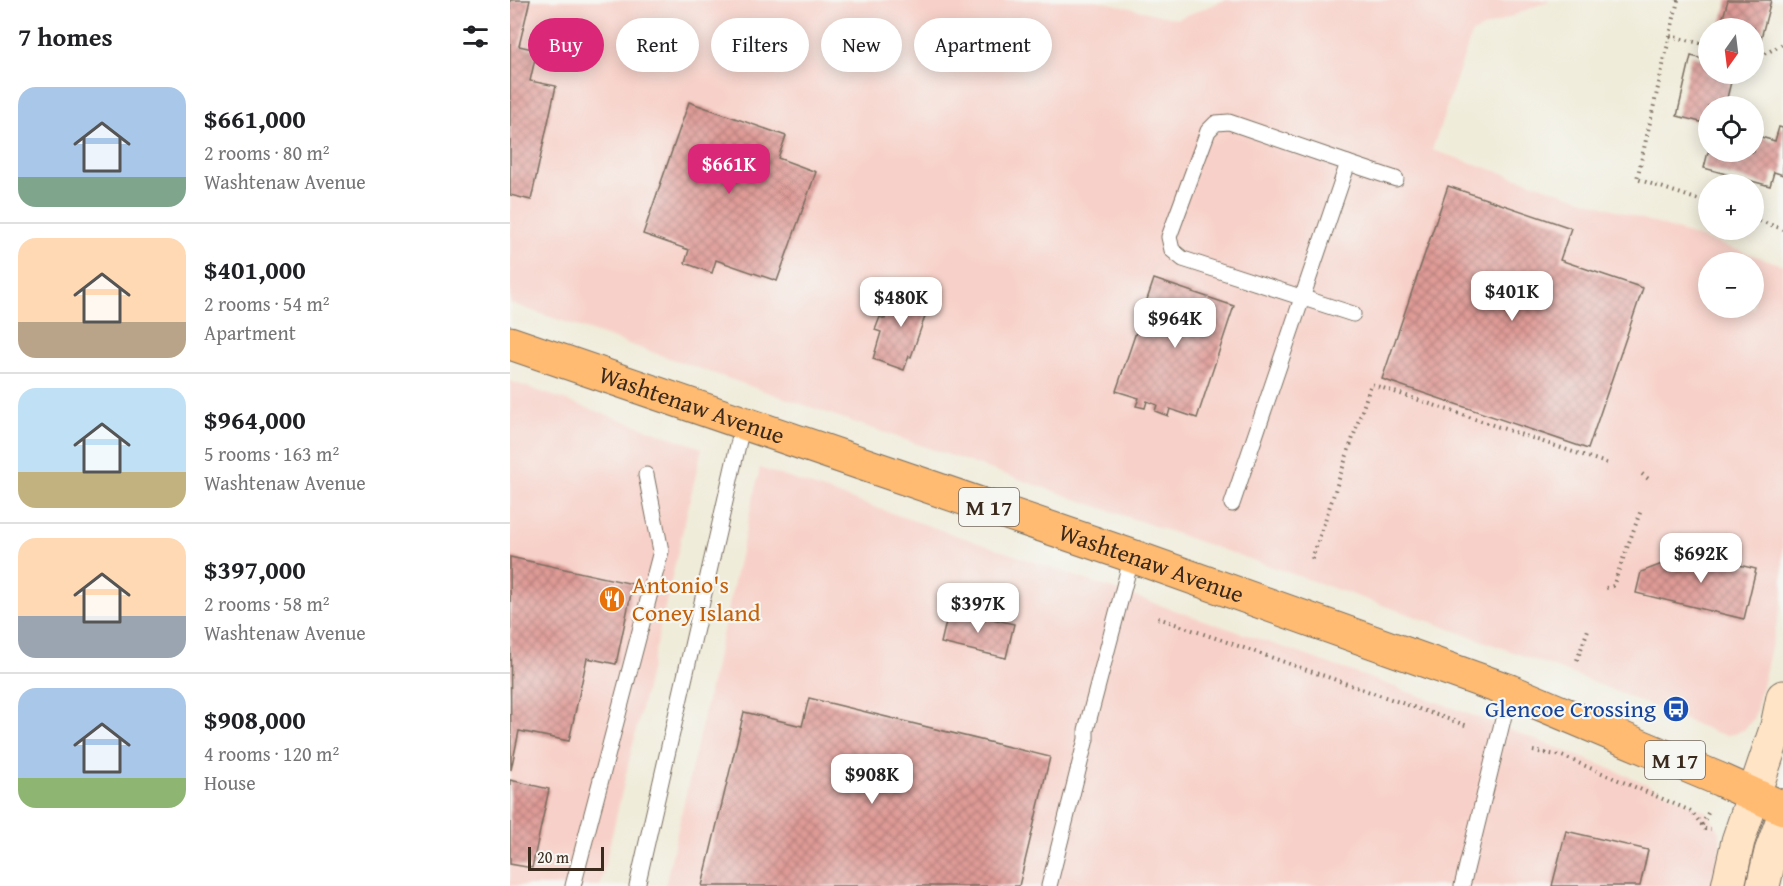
<!DOCTYPE html>
<meta charset="utf-8">
<style>
:root{--surface:#fff;--page:#f6f6f6;--text:#202124;--muted:#757577;--line:#e0e0e0;--accent:#db2777}
body{margin:0;font-family:"Gentium Book Plus",serif;background:var(--page);color:var(--text);height:100vh;display:flex;flex-direction:column;font-size:22px;white-space:nowrap}
*{box-sizing:border-box;margin:0}
p{font-size:20px;color:var(--muted)}
.icon{flex:none;width:33px;height:33px;fill:none;stroke:currentColor;stroke-width:2;stroke-linecap:round;stroke-linejoin:round}
.map{position:relative;flex:1;overflow:hidden}
.drawer{display:flex;flex-direction:column;background:var(--surface);width:510px}
.drawer>*{flex:none}
.guide{position:absolute;left:18px;top:18px;width:570px;height:54px;display:flex;gap:12px}
.needle{width:39px;rotate:194deg}
.controls{position:absolute;left:1188px;top:18px;display:grid;gap:12px}
.controls a{display:grid;place-items:center;width:66px;height:66px;border-radius:50%;background:var(--surface);box-shadow:0 3px 15px #0003;font-size:30px}
.scale{position:absolute;left:18px;bottom:15px;width:76px;box-sizing:border-box;padding-left:6px;border:3px solid #3b2a1e;border-top:0;font-size:16px;line-height:21px;white-space:nowrap;color:#3b2a1e;-webkit-text-stroke:4px #f6f6f2;paint-order:stroke}
.price{position:absolute;translate:-50% -51px;padding:0 14px;border-radius:12px;background:#fff;color:#222;font-size:20px;line-height:39px;filter:drop-shadow(0 2px 3px #0008)}
.price::after{content:'';position:absolute;left:50%;top:36px;width:18px;height:14px;margin-left:-9px;background:inherit;clip-path:polygon(0 0,100% 0,50% 100%)}
.price.active{background:var(--accent);color:#fff}
ul{padding:0;list-style:none}
li{display:flex;align-items:center;gap:18px;height:150px;padding:0 18px}
li+li{border-top:2px solid var(--line)}
li span{display:grid;place-items:center;flex:none;width:168px;height:120px;border-radius:18px;color:#555}
li>.icon{margin-inline-start:auto}
span .icon{width:72px;height:72px;fill:#fffc;stroke-width:1}
li b{font-size:26px}
h2{display:flex;justify-content:space-between;align-items:center;height:72px;padding:0 18px;font-size:26px}
.pill{padding:0 21px;border-radius:27px;background:var(--surface);box-shadow:0 3px 15px #0003;font-size:21px;line-height:54px}
.pill.active{background:var(--accent);color:#fff}
main{display:flex;flex:1;min-height:0}
.map>svg:first-child{display:block}
</style>
<main>
<section class="drawer">
<h2>7 homes<svg class="icon" aria-label="filters" viewBox="0 0 24 24"><path d="M4 7h16M4 17h16"/><circle cx="9" cy="7" r="2"/><circle cx="15" cy="17" r="2"/></svg></h2>
<ul>
<li><span style="background:linear-gradient(#a9c7e8 75%,#7fa58c 0)"><svg class="icon" aria-label="home" viewBox="0 0 24 24"><path d="M3 11l9-7 9 7M6 9v11h12V9"/></svg></span><div><b>$661,000</b><p>2 rooms · 80 m²</p><p>Washtenaw Avenue</p></div></li>
<li><span style="background:linear-gradient(#ffd9b3 70%,#b9a48a 0)"><svg class="icon" aria-label="home" viewBox="0 0 24 24"><path d="M3 11l9-7 9 7M6 9v11h12V9"/></svg></span><div><b>$401,000</b><p>2 rooms · 54 m²</p><p>Apartment</p></div></li>
<li><span style="background:linear-gradient(#bfe0f5 70%,#c2b280 0)"><svg class="icon" aria-label="home" viewBox="0 0 24 24"><path d="M3 11l9-7 9 7M6 9v11h12V9"/></svg></span><div><b>$964,000</b><p>5 rooms · 163 m²</p><p>Washtenaw Avenue</p></div></li>
<li><span style="background:linear-gradient(#ffd9b3 65%,#9aa5b1 0)"><svg class="icon" aria-label="home" viewBox="0 0 24 24"><path d="M3 11l9-7 9 7M6 9v11h12V9"/></svg></span><div><b>$397,000</b><p>2 rooms · 58 m²</p><p>Washtenaw Avenue</p></div></li>
<li><span style="background:linear-gradient(#a9c7e8 75%,#8fb573 0)"><svg class="icon" aria-label="home" viewBox="0 0 24 24"><path d="M3 11l9-7 9 7M6 9v11h12V9"/></svg></span><div><b>$908,000</b><p>4 rooms · 120 m²</p><p>House</p></div></li>
</ul>
</section>
<div class="map">
<svg width="1273" height="886" viewBox="0 0 1273 886">
<defs>
<pattern id="building-cross-hatch" width="8" height="8" patternUnits="userSpaceOnUse" patternTransform="scale(1.5)"><rect width="8" height="8" fill="#df9b97"/><path d="M0 0l8 8M0 8l8-8" fill="none" stroke="#b67f7b"/></pattern>
</defs>
<rect width="100%" height="100%" fill="#f6f6f2"/>
<filter id="ink" filterUnits="userSpaceOnUse"><feTurbulence type="fractalNoise" baseFrequency=".0167" numOctaves="2"/><feDisplacementMap in="SourceGraphic" scale="12" xChannelSelector="R" yChannelSelector="G"/><feConvolveMatrix kernelMatrix="1 2 1 2 8 2 1 2 1" color-interpolation-filters="sRGB"/></filter>
<filter id="wash" filterUnits="userSpaceOnUse"><feTurbulence type="fractalNoise" baseFrequency=".008" numOctaves="4" result="noise"/><feDisplacementMap in="SourceGraphic" scale="24" xChannelSelector="R" yChannelSelector="G"/><feGaussianBlur stdDeviation="1.35" result="paint"/><feColorMatrix in="noise" values="0 0 0 0 0 0 0 0 0 0 0 0 0 0 0 0 0 1.4 0 .05"/><feComposite in="paint" operator="in"/></filter>
<g filter="url(#wash)">
<rect width="100%" height="100%" fill="#f0ecda"/>
<g fill="#f7d1c9" fill-rule="evenodd">
<path d="M0,0H586L667,19L715,0H1040L962,33L922,150L1273,265V597L1246,711L1243,719L1235,729L1224,734L1215,735L1205,732L1068,676L924,623L0,303ZM1198,262H1244V308H1198Z"/>
<path d="M0,381L192,448L90,886H0Z"/>
<path d="M250,468L772,647L946,709L1091,765L1153,791L1195,811L1201,818L1207,827L1210,834V847L1202,886H155Z"/>
</g>
<g id="blocks">
<g fill="url(#building-cross-hatch)">
<path d="M0,0H20L9,46L27,50L20,81L46,86L21,200L0,195Z"/>
<path d="M1218,0H1261L1249,46L1244,44V28H1210Z"/>
<path d="M1181,56L1198,60V74H1223L1215,106H1198V124L1167,116Z"/>
<path d="M179,102L276,136L268,158L306,172L267,281L206,260L202,273L175,263L179,250L133,234Z"/>
<path d="M1269,127L1273,128V175L1264,172L1260,186L1194,168L1198,152H1244V135L1265,141Z"/>
<path d="M938,186L1061,228L1050,260L1133,288L1078,449L872,379Z"/>
<path d="M644,279L724,306L687,418L660,409L658,416L645,411L647,405L637,401L635,408L626,406L629,398L606,391Z"/>
<path d="M386,287L421,299L401,357L399,356L394,370L363,359L371,332L365,330L370,317L375,319Z"/>
<path d="M1188,555L1246,569L1234,619L1126,593L1131,572L1173,556L1187,560Z"/>
<path d="M0,557L123,584L106,664L77,658L59,741L9,731L1,770Z"/>
<path d="M439,609L504,624L496,658L431,643Z"/>
<path d="M299,698L540,757L509,886H192L234,712L292,726Z"/>
<path d="M0,780L39,789L22,868L0,864Z"/>
<path d="M1056,831L1138,850L1130,886H1042Z"/>
</g>
</g>
</g>
<g filter="url(#ink)">
<use href="#blocks" fill-opacity="0" stroke="#7a6e60" stroke-width="1.5"/>
<g fill="none" stroke-linecap="round" stroke-linejoin="round">
<defs>
<g id="service">
<path d="M838,163L886,179"/>
<path d="M722,504L838,163L719,122L706,123L698,131L659,237L662,250L673,259L843,314"/>
<path d="M63,886L151,551L136,475"/>
<path d="M127,886L233,423"/>
<path d="M539,886L576,739V730L622,556"/>
<path d="M952,886L1000,691"/>
</g>
<g id="secondary">
<path d="M1218,886L1228,841L1267,726L1273,697"/>
<path d="M1253,886L1261,852L1273,819"/>
</g>
<g id="primary">
<path id="s1" d="M0,343L622,556L1000,691L1211,780L1273,808"/>
</g>
</defs>
<use href="#service" stroke="#7a6e60" stroke-width="17"/>
<use href="#secondary" stroke="#7a6e60" stroke-width="35"/>
<use href="#primary" stroke="#7a6e60" stroke-width="35"/>
<g stroke="#7a6e60" stroke-width="4" stroke-dasharray="1.5 4.5" stroke-linecap="butt">
<path d="M1168,0L1127,179L1198,203"/>
<path d="M1160,36L1198,45"/>
<path d="M1244,57L1247,58L1273,44"/>
<path d="M1244,219L1273,229"/>
<path d="M1132,474L1141,481"/>
<path d="M802,559L861,384L1099,464"/>
<path d="M1096,588L1103,586L1131,510"/>
<path d="M648,618L958,726"/>
<path d="M1067,660L1079,627"/>
<path d="M1023,751L1052,756L1181,811L1192,825"/>
<path d="M1198,813L1192,825L1195,829H1201"/>
</g>
<use href="#service" stroke="#fff" stroke-width="15"/>
<use href="#secondary" stroke="#ffe4c6" stroke-width="33"/>
<use href="#primary" stroke="#ffbb71" stroke-width="33"/>
</g>
</g>
<defs>
<symbol id="restaurant-disc" viewBox="-11 -11 22 22"><circle r="9.5" fill="#e8710a" stroke="#f6f6f2"/><path d="M-5-6h1v4h1v-4h1v4h1v-4h1v5L-1.5 .5V6h-2V.5L-5-1ZM5-6V6H3V1.5H1.5Q1.5-4 5-6Z" fill="#fff"/></symbol>
<symbol id="bus-disc" viewBox="-11 -11 22 22"><circle r="9.5" fill="#1a4fb4" stroke="#f6f6f2"/><path d="M-5-6H5V4H4V6H2V4H-2V6H-4V4H-5ZM-3.5-4V0h7V-4ZM-3.5 1.2v1.5H-2V1.2ZM2 1.2v1.5H3.5V1.2Z" fill="#fff"/></symbol>
</defs>
<g fill-rule="evenodd">
<use href="#restaurant-disc" x="87" y="584" width="30" height="30"/>
<use href="#bus-disc" x="1151" y="694" width="30" height="30"/>
</g>
<g text-anchor="middle" stroke-width="4.5" stroke-linejoin="round" paint-order="stroke">
<g fill="#f6f6f2" stroke="#73675e" stroke-width="1.5">
<rect x="449" y="488" width="60" height="38" rx="4.5"/>
<rect x="1135" y="741" width="60" height="38" rx="4.5"/>
</g>
<g font-size="22" font-weight="bold" fill="#3b2a1e">
<text x="479" y="515">M 17</text>
<text x="1165" y="768">M 17</text>
</g>
<g font-size="24" fill="#3b2a1e" stroke="#f6f6f2">
<text dy="8" stroke="none"><textPath href="#s1" startOffset="192">Washtenaw Avenue</textPath></text>
<text dy="8" stroke="none"><textPath href="#s1" startOffset="678">Washtenaw Avenue</textPath></text>
</g>
<g font-size="24" fill="#c56008" stroke="#f6f6f2" text-anchor="start">
<text x="122" y="593">Antonio's<tspan x="122" dy="28">Coney Island</tspan></text>
</g>
<g font-size="24" fill="#164399" stroke="#f6f6f2" text-anchor="end">
<text x="1146" y="717">Glencoe Crossing</text>
</g>
</g>
</svg>
<div class="controls">
<a><svg class="needle" viewBox="-14 -14 28 28"><path d="M0-13l5 13h-10z" fill="#e53935"/><path d="M0 13l5-13h-10z" fill="#757577"/></svg></a>
<a><svg class="icon" aria-label="locate" viewBox="0 0 24 24"><circle cx="12" cy="12" r="6"/><path d="M12 2v4M12 18v4M2 12h4M18 12h4"/></svg></a>
<a>+</a>
<a>−</a>
</div>
<div class="scale">20 m</div>
<b class="price active" style="left:219px;top:195px">$661K</b>
<b class="price" style="left:1002px;top:322px">$401K</b>
<b class="price" style="left:391px;top:328px">$480K</b>
<b class="price" style="left:665px;top:349px">$964K</b>
<b class="price" style="left:1191px;top:584px">$692K</b>
<b class="price" style="left:468px;top:634px">$397K</b>
<b class="price" style="left:362px;top:805px">$908K</b>
<div class="guide">
<a class="pill active">Buy</a>
<a class="pill">Rent</a>
<a class="pill">Filters</a>
<a class="pill">New</a>
<a class="pill">Apartment</a>
</div>
</div>
</main>
